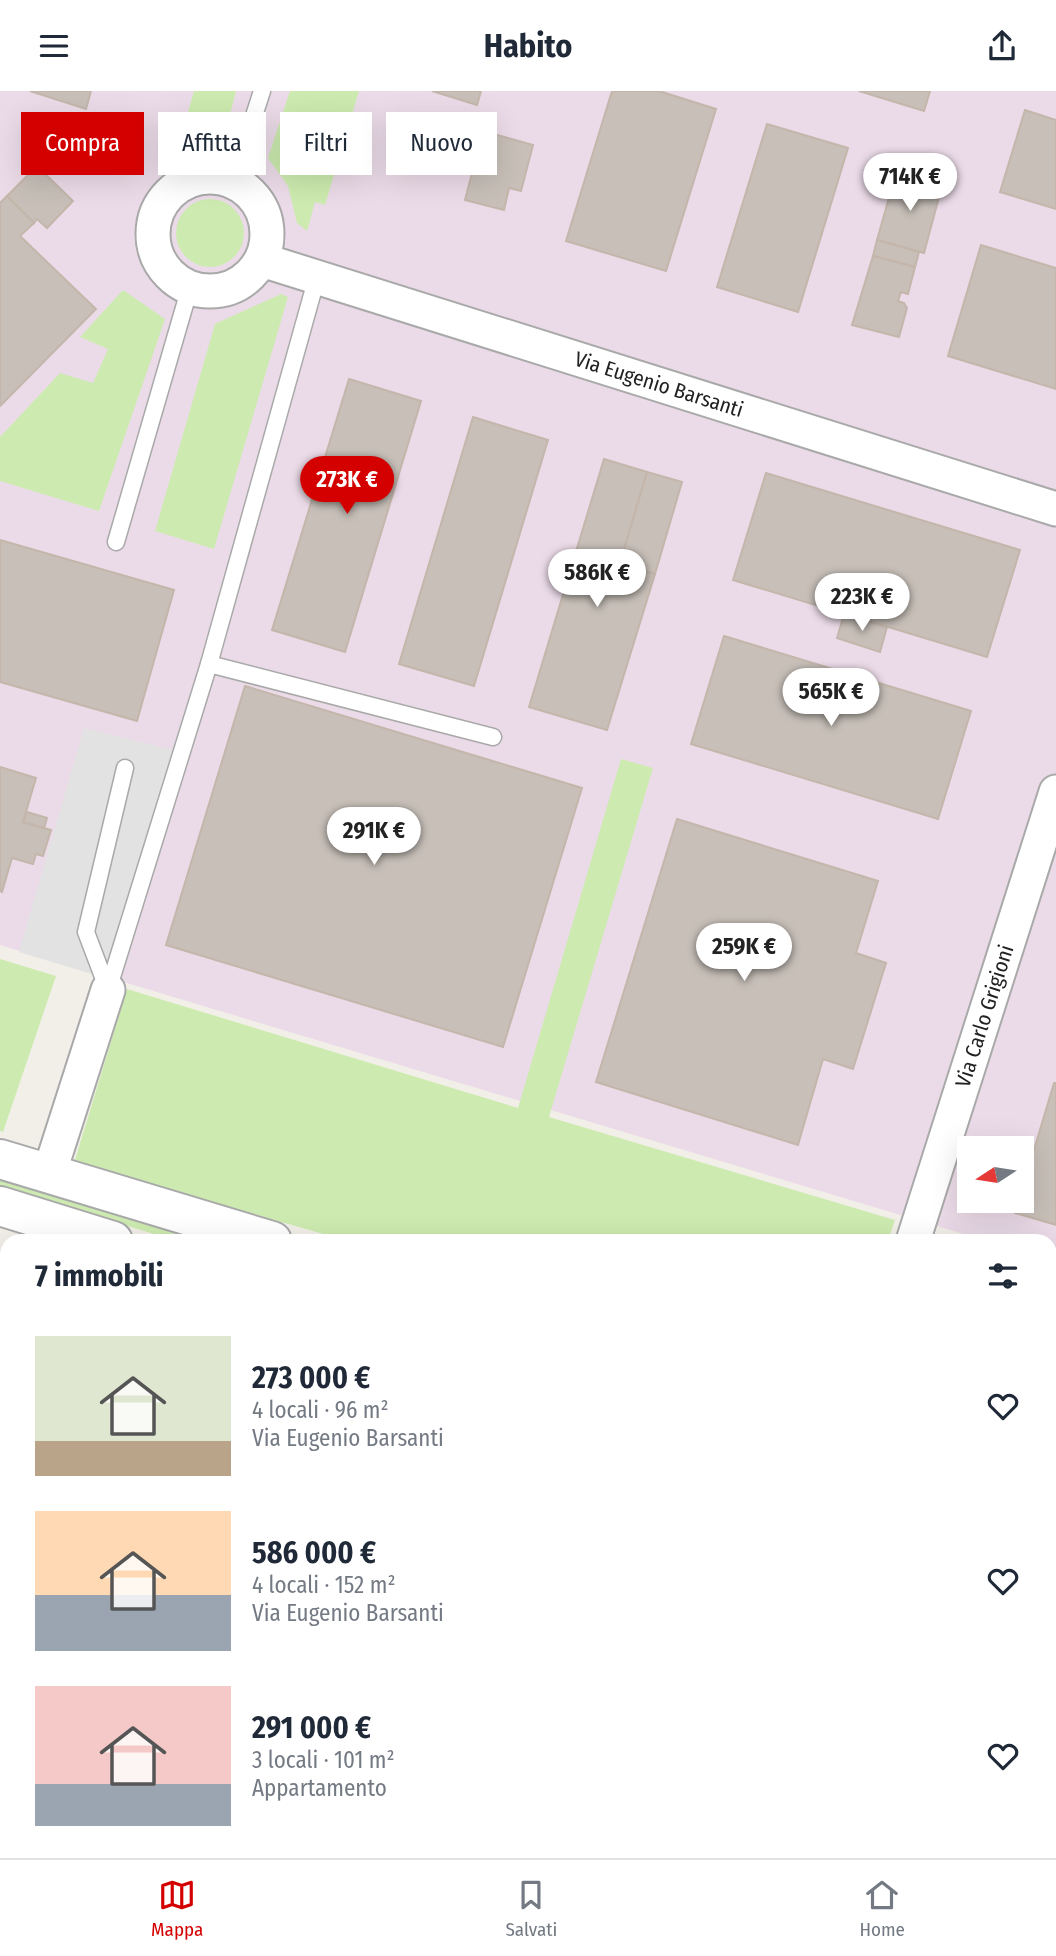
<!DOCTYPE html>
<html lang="it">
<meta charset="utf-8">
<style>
:root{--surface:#fff;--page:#f6f6f7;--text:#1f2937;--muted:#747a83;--line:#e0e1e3;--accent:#d40000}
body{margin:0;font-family:"Fira Sans Condensed",sans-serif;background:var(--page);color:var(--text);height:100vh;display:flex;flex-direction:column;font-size:26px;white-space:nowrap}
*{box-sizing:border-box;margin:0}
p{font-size:23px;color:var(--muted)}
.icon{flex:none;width:38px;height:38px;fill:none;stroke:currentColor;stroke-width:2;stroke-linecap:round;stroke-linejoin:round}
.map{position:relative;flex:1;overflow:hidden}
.side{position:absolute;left:0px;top:1143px;width:1057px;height:625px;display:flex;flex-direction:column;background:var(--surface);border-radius:21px 21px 0 0;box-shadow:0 7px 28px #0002}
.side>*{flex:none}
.guide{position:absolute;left:21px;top:21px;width:700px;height:63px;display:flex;gap:14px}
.needle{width:46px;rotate:258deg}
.buttons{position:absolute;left:957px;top:1045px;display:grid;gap:14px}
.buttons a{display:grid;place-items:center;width:77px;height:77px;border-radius:0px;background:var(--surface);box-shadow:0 7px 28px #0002;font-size:35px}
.price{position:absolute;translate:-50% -60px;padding:0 16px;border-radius:24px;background:#fff;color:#222;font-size:23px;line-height:46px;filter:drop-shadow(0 2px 4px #0008)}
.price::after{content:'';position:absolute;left:50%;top:42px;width:21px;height:16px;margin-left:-10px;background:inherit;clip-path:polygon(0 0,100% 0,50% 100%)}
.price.on{background:var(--accent);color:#fff}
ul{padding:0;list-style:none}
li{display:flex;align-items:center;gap:21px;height:175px;padding:0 35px}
li span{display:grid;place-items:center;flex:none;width:196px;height:140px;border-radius:0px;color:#555}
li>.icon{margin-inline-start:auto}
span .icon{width:84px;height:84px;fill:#fffc;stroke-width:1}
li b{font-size:30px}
h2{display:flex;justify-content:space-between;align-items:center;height:84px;padding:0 35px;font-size:30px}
.pill{padding:0 24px;border-radius:0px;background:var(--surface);box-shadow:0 7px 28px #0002;font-size:24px;line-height:63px}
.pill.on{background:var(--accent);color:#fff}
header{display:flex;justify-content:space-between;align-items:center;height:91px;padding:0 35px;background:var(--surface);font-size:32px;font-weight:700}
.tab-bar{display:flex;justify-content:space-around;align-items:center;height:98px;border-top:2px solid var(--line);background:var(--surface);font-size:19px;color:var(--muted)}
.tab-bar a{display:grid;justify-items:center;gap:4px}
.tab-bar .on{color:var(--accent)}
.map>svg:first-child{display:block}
</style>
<header><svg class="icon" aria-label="menu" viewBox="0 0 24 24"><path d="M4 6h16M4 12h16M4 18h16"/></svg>Habito<svg class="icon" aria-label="share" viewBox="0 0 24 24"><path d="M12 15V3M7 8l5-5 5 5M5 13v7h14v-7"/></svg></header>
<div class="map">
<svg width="1056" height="1767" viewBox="0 0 1056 1767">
<rect width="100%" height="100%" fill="#f2efe9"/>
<path fill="#ebdbe8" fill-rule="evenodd" d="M0,0H1056V1170L1050,1169V1150H987L0,854ZM970,1057H1022V1110H970Z"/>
<g fill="#cdebb0">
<path d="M194,0H236L223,51L179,53Z"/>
<path d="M290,0H359L325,114L315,111L307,140L297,132L288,95L268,67Z"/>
<circle cx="210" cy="142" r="34"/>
<path d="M123,199L165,228L99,420L0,390V346L60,282L93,292L108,258L80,246Z"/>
<path d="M281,203L288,206L214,458L155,440L215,233Z"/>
<path d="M621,668L653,677L549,1026L895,1129L888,1150H348L74,1072L127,898L518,1017Z"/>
<path d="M0,868L56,885L3,1041L0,1040Z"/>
<path d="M0,1079L233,1150H177L0,1096Z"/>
<path d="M1050,1172L1056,1174V1327L1050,1344Z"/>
</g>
<path fill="#e2e2e2" d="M84,637L174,659L112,889L19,861Z"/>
<g fill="#c7bfb8" stroke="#c4b6ab" stroke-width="2">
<path d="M30,0H91L86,18Z"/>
<path d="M432,0H481L477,14Z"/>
<path d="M612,0H659L716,18L666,180L566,150Z"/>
<path d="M859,0H930L924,20Z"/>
<path d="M1025,19L1056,29V118L1000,101Z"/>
<path d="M767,33L848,57L798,221L717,196Z"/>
<path d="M483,40L533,54L521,100L509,97L504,119L465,109Z"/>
<path d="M37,75L73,110L47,137L37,128L34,132L7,105Z"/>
<path d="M896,82L942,95L924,162L877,149Z"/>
<path d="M7,105L34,132L20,145L96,218L0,315V112Z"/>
<path d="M877,149L919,161L915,176L873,165Z"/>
<path d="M981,154L1056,177V298L948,265Z"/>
<path d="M873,165L915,176L908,203L901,201L898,210L904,212L907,217L899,246L852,234Z"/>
<path d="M349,288L421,310L345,561L272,539Z"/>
<path d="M473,326L548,349L474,595L399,573Z"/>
<path d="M604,368L647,381L620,472L655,483L607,639L529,616Z"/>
<path d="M647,381L682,391L655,483L620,472Z"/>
<path d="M766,382L1020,459L987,566L733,489Z"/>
<path d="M0,449L174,499L137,630L0,591Z"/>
<path d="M844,523L887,536L880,561L837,547Z"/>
<path d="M724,545L971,620L938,728L691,653Z"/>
<path d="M245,595L582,697L503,956L166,854Z"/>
<path d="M0,676L36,687L23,731L51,739L43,765L36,763L33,773L12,767L2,801L0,800Z"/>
<path d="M27,721L47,727L44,737L23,731Z"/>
<path d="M677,728L878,790L856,862L886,872L853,978L823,968L798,1054L596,991Z"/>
<path d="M1054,992H1056V1134L1015,1122L1019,1110H1022V1099Z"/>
<path d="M0,1485L7,1487V1582L0,1580Z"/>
<path d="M0,1708L7,1710V1760H25L24,1767H0Z"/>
<path d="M686,1760H756L754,1767H684Z"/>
</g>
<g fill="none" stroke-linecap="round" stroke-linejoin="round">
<defs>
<g id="service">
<path d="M233,90L262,0"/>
<path d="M116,451L190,196"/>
<path d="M209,573L317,186"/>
<path d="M108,899L209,573L493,646"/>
<path d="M108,899L86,841L125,677"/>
</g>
<g id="minor">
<circle cx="210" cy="143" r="57"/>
<path id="s1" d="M262,169L1056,418"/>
<path d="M49,1083L108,899"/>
<path id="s2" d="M913,1150L1056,701"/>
<path d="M0,1653L7,1655"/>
<path d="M359,1760L381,1767"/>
<path d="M90,1767L92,1760"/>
</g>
<g id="tertiary">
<path d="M0,1068L272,1150"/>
<path d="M0,1115L113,1150"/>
<path d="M1050,1385L1056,1387"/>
<path d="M1050,1430L1056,1432"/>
</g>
</defs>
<use href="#service" stroke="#a9a9a9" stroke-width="19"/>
<use href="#minor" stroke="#a9a9a9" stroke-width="37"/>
<use href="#tertiary" stroke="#a9a9a9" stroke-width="42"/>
<use href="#service" stroke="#fff" stroke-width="16"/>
<use href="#minor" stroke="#fff" stroke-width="33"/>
<use href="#tertiary" stroke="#fff" stroke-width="38"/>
</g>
<g text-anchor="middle" stroke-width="7" stroke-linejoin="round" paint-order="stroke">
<g font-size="21" fill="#222" stroke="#fff">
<text dy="7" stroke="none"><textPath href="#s1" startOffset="416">Via Eugenio Barsanti</textPath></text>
<text dy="7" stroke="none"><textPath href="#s2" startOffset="236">Via Carlo Grigioni</textPath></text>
</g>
</g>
</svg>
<div class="buttons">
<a><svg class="needle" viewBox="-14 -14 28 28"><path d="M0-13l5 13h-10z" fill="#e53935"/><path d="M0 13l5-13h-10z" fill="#747a83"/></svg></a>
</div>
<b class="price" style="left:910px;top:122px">714K €</b>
<b class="price on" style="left:347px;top:425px">273K €</b>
<b class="price" style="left:597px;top:518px">586K €</b>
<b class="price" style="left:862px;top:542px">223K €</b>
<b class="price" style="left:831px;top:637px">565K €</b>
<b class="price" style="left:374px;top:776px">291K €</b>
<b class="price" style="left:744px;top:892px">259K €</b>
<div class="guide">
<a class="pill on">Compra</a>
<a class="pill">Affitta</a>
<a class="pill">Filtri</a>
<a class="pill">Nuovo</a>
</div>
<section class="side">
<h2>7 immobili<svg class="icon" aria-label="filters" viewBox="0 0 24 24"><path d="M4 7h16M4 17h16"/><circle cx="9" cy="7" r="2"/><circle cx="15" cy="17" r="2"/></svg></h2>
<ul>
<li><span style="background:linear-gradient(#dfe7d0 75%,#b9a48a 0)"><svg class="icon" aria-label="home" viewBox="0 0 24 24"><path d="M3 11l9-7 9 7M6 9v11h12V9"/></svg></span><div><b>273 000 €</b><p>4 locali · 96 m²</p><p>Via Eugenio Barsanti</p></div><svg class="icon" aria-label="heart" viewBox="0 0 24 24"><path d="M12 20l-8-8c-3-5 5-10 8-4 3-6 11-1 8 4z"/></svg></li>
<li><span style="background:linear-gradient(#ffd9b3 60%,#9aa5b1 0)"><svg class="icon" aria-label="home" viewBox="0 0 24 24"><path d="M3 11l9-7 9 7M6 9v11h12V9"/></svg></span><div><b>586 000 €</b><p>4 locali · 152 m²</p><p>Via Eugenio Barsanti</p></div><svg class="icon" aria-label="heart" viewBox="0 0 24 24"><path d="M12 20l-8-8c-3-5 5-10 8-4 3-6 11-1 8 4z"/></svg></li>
<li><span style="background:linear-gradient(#f6c9c9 70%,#9aa5b1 0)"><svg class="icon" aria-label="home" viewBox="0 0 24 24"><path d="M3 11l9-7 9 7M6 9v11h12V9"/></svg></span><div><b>291 000 €</b><p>3 locali · 101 m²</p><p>Appartamento</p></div><svg class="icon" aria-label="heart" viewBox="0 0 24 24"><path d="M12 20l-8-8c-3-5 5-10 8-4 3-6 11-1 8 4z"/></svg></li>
</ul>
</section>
</div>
<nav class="tab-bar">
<a class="on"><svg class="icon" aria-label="map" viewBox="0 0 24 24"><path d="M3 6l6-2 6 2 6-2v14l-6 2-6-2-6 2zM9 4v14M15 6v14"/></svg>Mappa</a>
<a><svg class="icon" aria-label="saved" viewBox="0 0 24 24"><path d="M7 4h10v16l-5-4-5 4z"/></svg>Salvati</a>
<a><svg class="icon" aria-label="home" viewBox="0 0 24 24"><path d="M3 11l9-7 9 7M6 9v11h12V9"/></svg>Home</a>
</nav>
